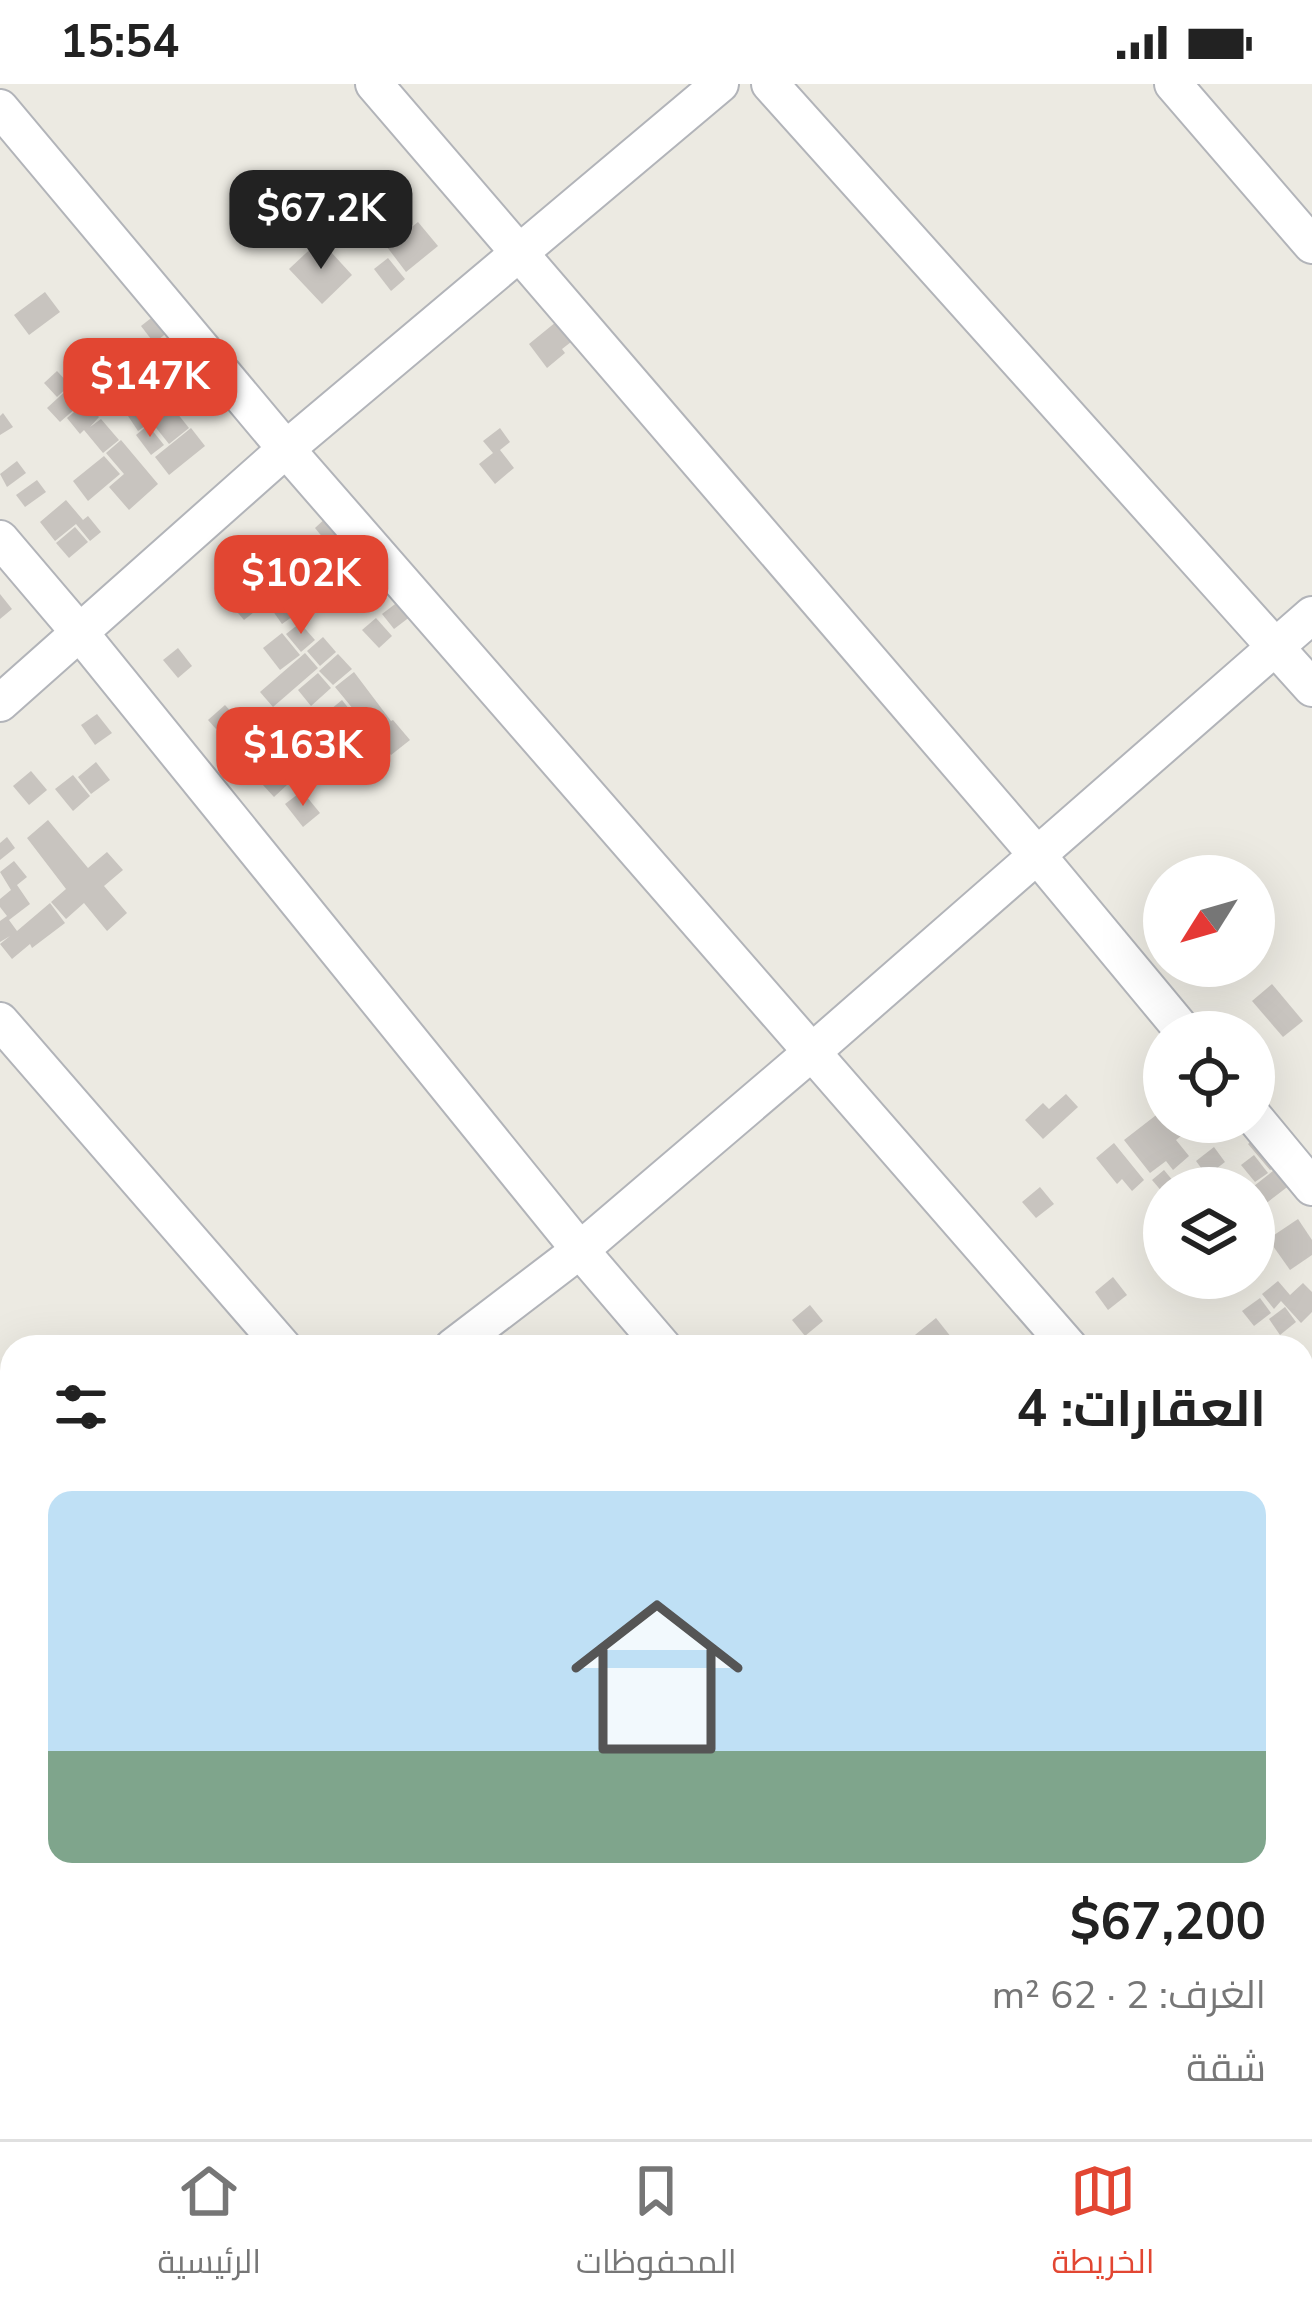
<!DOCTYPE html>
<html lang="ar">
<meta charset="utf-8">
<style>
:root{--surface:#fff;--page:#f6f6f6;--text:#222;--muted:#767676;--line:#e0e0e0;--accent:#e24632}
body{margin:0;font-family:"Nunito Sans",Cairo,sans-serif;background:var(--page);color:var(--text);direction:rtl;height:100vh;display:flex;flex-direction:column;font-size:45px;white-space:nowrap}
*{box-sizing:border-box;margin:0}
p{font-size:39px;color:var(--muted)}
.icon{flex:none;width:66px;height:66px;fill:none;stroke:currentColor;stroke-width:2;stroke-linecap:round;stroke-linejoin:round}
.map{position:relative;flex:1;overflow:hidden;direction:ltr}
.details{position:absolute;left:0px;top:1251px;width:1314px;height:804px;display:flex;flex-direction:column;background:var(--surface);border-radius:36px 36px 0 0;box-shadow:0 12px 48px #0002;direction:rtl}
.details>*{flex:none}
.needle{width:78px;rotate:233deg}
.tools{position:absolute;left:1143px;top:771px;display:grid;gap:24px}
.tools a{display:grid;place-items:center;width:132px;height:132px;border-radius:50%;background:var(--surface);box-shadow:0 12px 48px #0002;font-size:60px}
.price{position:absolute;translate:-50% -102px;padding:0 27px;border-radius:24px;background:var(--accent);color:#fff;font-size:39px;line-height:78px;filter:drop-shadow(0 3px 6px #0008)}
.price::after{content:'';position:absolute;left:50%;top:72px;width:36px;height:27px;margin-left:-18px;background:inherit;clip-path:polygon(0 0,100% 0,50% 100%)}
.price.current{background:#222;color:#fff}
ul{padding:0;list-style:none}
li{display:grid;align-content:center;gap:24px;height:636px;padding:0 48px}
li span{display:grid;place-items:center;height:372px;border-radius:24px;color:#555}
li>.icon{margin-inline-start:auto}
span .icon{width:216px;height:216px;fill:#fffc;stroke-width:1}
li b{font-size:51px}
h2{display:flex;justify-content:space-between;align-items:center;height:144px;padding:0 48px;font-size:51px}
.status{display:flex;justify-content:space-between;align-items:center;height:84px;padding:0 60px;background:var(--surface);direction:ltr}
.status svg{height:33px;fill:currentColor}
.dock{display:flex;justify-content:space-around;align-items:center;height:168px;border-top:3px solid var(--line);background:var(--surface);font-size:33px;color:var(--muted)}
.dock a{display:grid;justify-items:center;gap:6px}
.dock .current{color:var(--accent)}
.map>svg:first-child{display:block}
</style>
<div class="status"><b>15:54</b><svg viewBox="0 0 49 12"><path d="M0 12V9h3v3zM5 12V6h3v6zM10 12V3h3v9zM15 12V0h3v12zM26 1h20v11H26zM47 4h2v5h-2z"/></svg></div>
<div class="map">
<svg width="1312" height="2055" viewBox="0 0 1312 2055">
<rect width="100%" height="100%" fill="#eceae2"/>
<g fill="#c8c4bf">
<path d="M418,138L438,162L406,188L387,163Z"/>
<path d="M320,156L352,191L322,220L289,185Z"/>
<path d="M388,174L405,195L391,207L374,185Z"/>
<path d="M45,208L60,228L29,251L14,231Z"/>
<path d="M155,231L168,248L154,259L141,242Z"/>
<path d="M556,238L571,258L562,265L565,269L547,284L529,260Z"/>
<path d="M111,261L127,282L92,308L81,294L96,283L90,276Z"/>
<path d="M157,262L170,280L140,301L127,283Z"/>
<path d="M57,287L70,301L57,313L44,299Z"/>
<path d="M71,302L84,317L60,338L47,324Z"/>
<path d="M154,305L169,325L138,347L124,326Z"/>
<path d="M86,318L99,333L90,343L101,335L119,356L103,369L84,346L80,350L67,334Z"/>
<path d="M173,324L189,344L169,360L153,340Z"/>
<path d="M3,329L13,343L0,351V332Z"/>
<path d="M148,341L164,361L151,371L136,351Z"/>
<path d="M191,344L205,362L169,391L155,373Z"/>
<path d="M500,344L510,358L500,366L514,384L495,400L479,380L493,369L483,357Z"/>
<path d="M121,356L158,400L129,426L109,403L124,390L106,369Z"/>
<path d="M104,372L120,390L88,417L73,397Z"/>
<path d="M17,377L26,389L7,403L0,390Z"/>
<path d="M37,396L46,408L25,423L16,411Z"/>
<path d="M66,416L83,436L88,432L101,448L90,457L76,440L55,457L40,438Z"/>
<path d="M329,431L343,448L328,460L315,444Z"/>
<path d="M75,443L88,458L69,474L56,459Z"/>
<path d="M260,495L275,512L262,524L247,506Z"/>
<path d="M239,503L258,525L244,536L225,514Z"/>
<path d="M0,510L12,525L0,535Z"/>
<path d="M284,513L296,530L282,540L270,523Z"/>
<path d="M403,514L415,529L394,545L382,530Z"/>
<path d="M376,534L392,552L379,564L362,546Z"/>
<path d="M300,539L315,556L301,568L286,550Z"/>
<path d="M282,549L300,571L280,586L263,564Z"/>
<path d="M323,553L336,568L320,582L307,567Z"/>
<path d="M178,564L192,582L178,594L163,576Z"/>
<path d="M305,569L318,584L273,623L260,608Z"/>
<path d="M338,570L352,585L333,601L319,587Z"/>
<path d="M354,588L391,637L393,636L410,656L391,671L335,603Z"/>
<path d="M318,589L331,604L311,622L298,606Z"/>
<path d="M342,616L357,635L348,644L358,636L388,673L359,696L345,678L356,670L340,649L328,659L313,640Z"/>
<path d="M225,621L234,631L216,645L208,636Z"/>
<path d="M97,630L112,649L95,661L81,641Z"/>
<path d="M236,633L247,647L229,661L218,647Z"/>
<path d="M96,678L110,696L91,710L78,693Z"/>
<path d="M31,687L47,706L29,721L13,702Z"/>
<path d="M277,687L288,700L274,713L262,700Z"/>
<path d="M73,691L90,712L73,727L55,705Z"/>
<path d="M302,707L320,729L303,743L285,720Z"/>
<path d="M48,736L88,784L107,768L123,786L104,802L127,829L107,847L84,819L66,835L51,818L66,805L27,754Z"/>
<path d="M7,753L15,764L0,776V759Z"/>
<path d="M14,777L27,793L17,801L30,820L9,836L17,847L50,819L65,839L32,864L30,860L12,875L0,860L10,852L0,858V837L7,832L0,823V815L11,806L0,788Z"/>
<path d="M1272,900L1303,937L1283,953L1252,917Z"/>
<path d="M1066,1010L1078,1023L1043,1055L1025,1036L1043,1019L1049,1025Z"/>
<path d="M1164,1025V1038H1185L1190,1045L1176,1056L1189,1072L1173,1086L1166,1077L1150,1089L1124,1056Z"/>
<path d="M1262,1048L1299,1094L1264,1121L1254,1108V1102L1278,1083L1270,1086L1248,1060Z"/>
<path d="M1114,1059L1144,1096L1132,1107L1122,1095L1117,1100L1096,1074Z"/>
<path d="M1214,1063L1225,1078L1207,1092L1196,1077Z"/>
<path d="M1254,1071L1268,1089L1255,1098L1241,1081Z"/>
<path d="M1164,1086L1179,1104H1164V1110L1152,1096Z"/>
<path d="M1040,1103L1054,1120L1036,1134L1022,1118Z"/>
<path d="M1164,1125V1151L1151,1134Z"/>
<path d="M1298,1135L1312,1156V1171L1290,1186L1268,1155Z"/>
<path d="M1113,1193L1127,1211L1108,1226L1095,1208Z"/>
<path d="M1278,1197L1290,1211L1303,1199L1312,1208V1228L1301,1239L1281,1217L1274,1225L1262,1210Z"/>
<path d="M1260,1214L1271,1229L1254,1242L1242,1227Z"/>
<path d="M810,1221L823,1237L805,1252L792,1236Z"/>
<path d="M1285,1223L1296,1238L1280,1251L1269,1235Z"/>
<path d="M936,1234L955,1258L949,1263H917L910,1255Z"/>
<path d="M1312,1832V1859L1302,1867V1839Z"/>
<path d="M1058,2043H1085L1069,2055Z"/>
</g>
<g fill="none" stroke-linecap="round" stroke-linejoin="round">
<defs>
<g id="minor">
<path d="M374,0L1037,771L1184,948"/>
<path d="M770,0L1312,604"/>
<path d="M1173,0L1312,161"/>
<path d="M0,24L286,365L1069,1263"/>
<path d="M0,455L80,549L580,1166L663,1263"/>
<path d="M0,619L286,365L720,0"/>
<path d="M0,937L283,1263"/>
<path d="M1254,1033L1312,1103"/>
<path d="M453,1263L580,1166L812,968L1312,531"/>
<path d="M0,1397L12,1411"/>
<path d="M1302,1532L1312,1544"/>
<path d="M0,1642L12,1631"/>
<path d="M0,1870L12,1884"/>
<path d="M150,2043L160,2055"/>
<path d="M585,2043L596,2055"/>
<path d="M740,2055L754,2043"/>
</g>
</defs>
<use href="#minor" stroke="#b2b4b9" stroke-width="40"/>
<use href="#minor" stroke="#fff" stroke-width="36"/>
</g>
</svg>
<div class="tools">
<a><svg class="needle" viewBox="-14 -14 28 28"><path d="M0-13l5 13h-10z" fill="#e53935"/><path d="M0 13l5-13h-10z" fill="#767676"/></svg></a>
<a><svg class="icon" aria-label="locate" viewBox="0 0 24 24"><circle cx="12" cy="12" r="6"/><path d="M12 2v4M12 18v4M2 12h4M18 12h4"/></svg></a>
<a><svg class="icon" aria-label="layers" viewBox="0 0 24 24"><path d="M12 4l9 5-9 5-9-5zM3 14l9 5 9-5"/></svg></a>
</div>
<b class="price current" style="left:321px;top:188px">$67.2K</b>
<b class="price" style="left:150px;top:356px">$147K</b>
<b class="price" style="left:301px;top:553px">$102K</b>
<b class="price" style="left:303px;top:725px">$163K</b>
<section class="details">
<h2>العقارات: 4<svg class="icon" aria-label="filters" viewBox="0 0 24 24"><path d="M4 7h16M4 17h16"/><circle cx="9" cy="7" r="2"/><circle cx="15" cy="17" r="2"/></svg></h2>
<ul>
<li><span style="background:linear-gradient(#bfe0f5 70%,#7fa58c 0)"><svg class="icon" aria-label="home" viewBox="0 0 24 24"><path d="M3 11l9-7 9 7M6 9v11h12V9"/></svg></span><div><b>$67,200</b><p>الغرف: 2 · 62 m²</p><p>شقة</p></div></li>
</ul>
</section>
</div>
<nav class="dock">
<a class="current"><svg class="icon" aria-label="map" viewBox="0 0 24 24"><path d="M3 6l6-2 6 2 6-2v14l-6 2-6-2-6 2zM9 4v14M15 6v14"/></svg>الخريطة</a>
<a><svg class="icon" aria-label="saved" viewBox="0 0 24 24"><path d="M7 4h10v16l-5-4-5 4z"/></svg>المحفوظات</a>
<a><svg class="icon" aria-label="home" viewBox="0 0 24 24"><path d="M3 11l9-7 9 7M6 9v11h12V9"/></svg>الرئيسية</a>
</nav>
